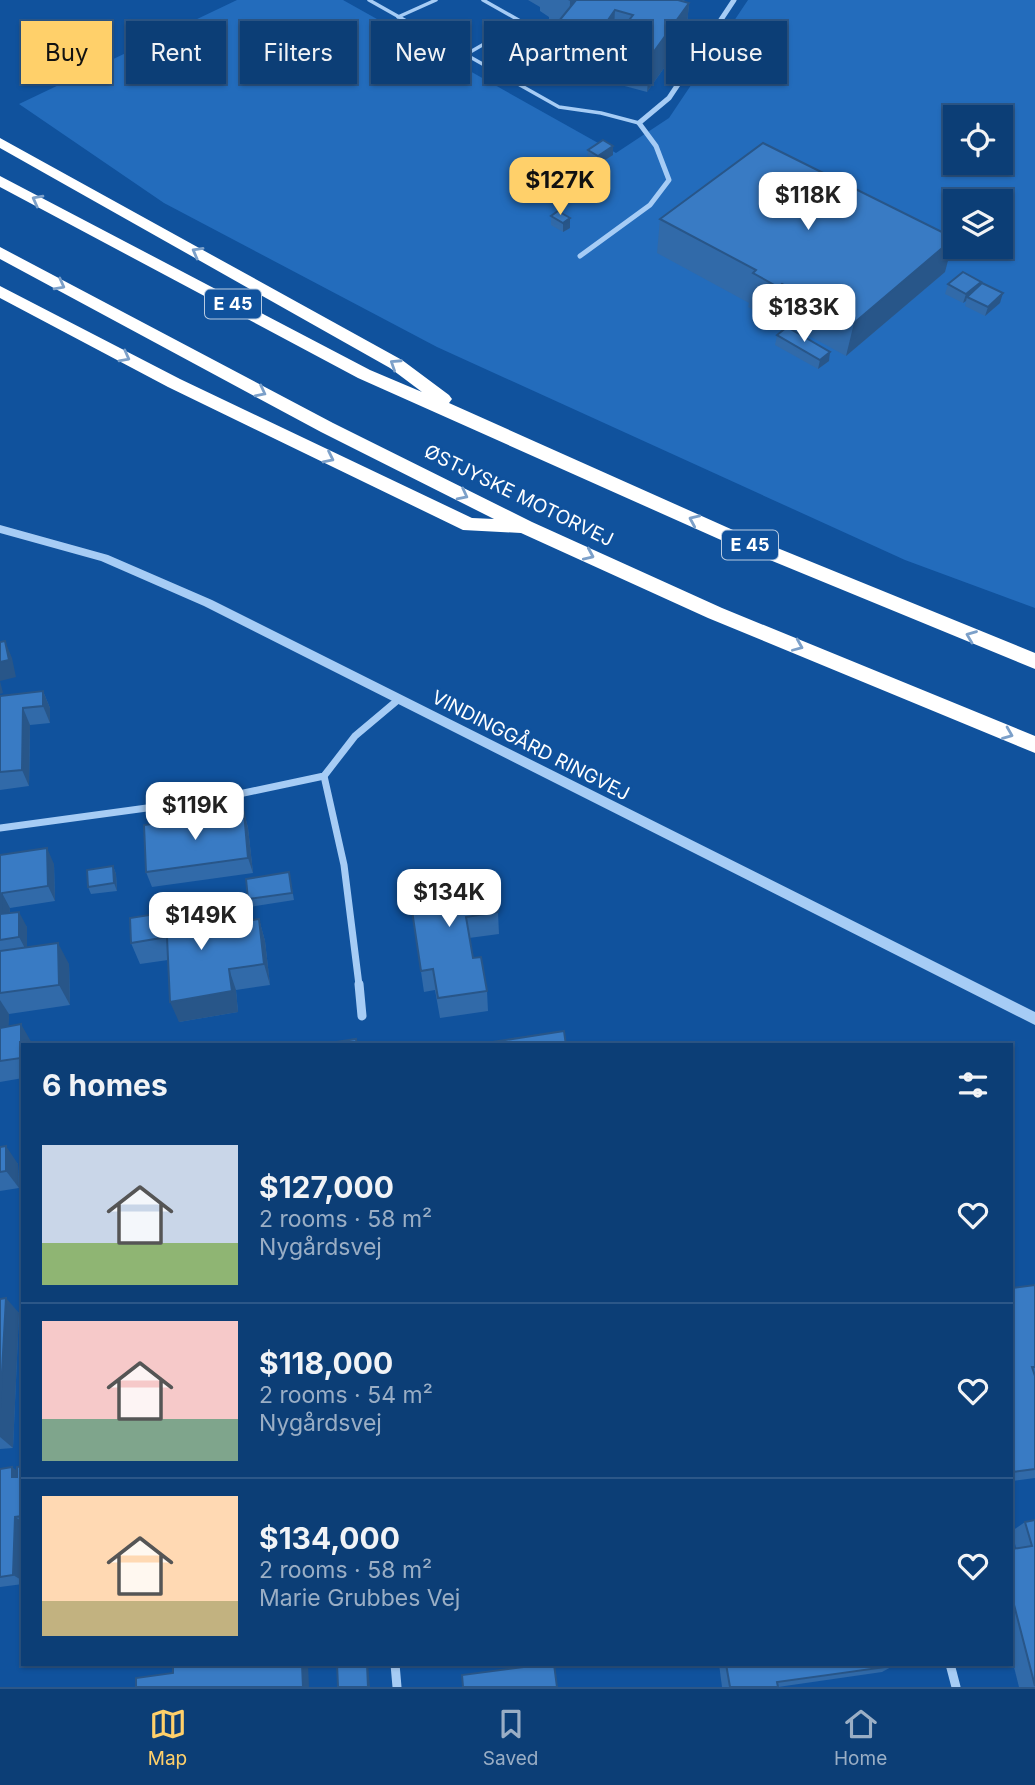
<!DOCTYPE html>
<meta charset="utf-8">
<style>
:root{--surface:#0c3e76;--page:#15457b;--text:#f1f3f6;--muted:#9aaec5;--line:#2c5788;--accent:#ffd06a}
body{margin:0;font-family:Inter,sans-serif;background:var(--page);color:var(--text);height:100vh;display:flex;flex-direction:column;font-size:26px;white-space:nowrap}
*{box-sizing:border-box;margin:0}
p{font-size:23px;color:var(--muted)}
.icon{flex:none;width:38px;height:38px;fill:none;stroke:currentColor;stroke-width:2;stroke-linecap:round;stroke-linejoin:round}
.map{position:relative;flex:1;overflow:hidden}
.details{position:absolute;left:21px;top:1043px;width:992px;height:623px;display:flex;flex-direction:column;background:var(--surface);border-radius:0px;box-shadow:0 2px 5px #0004,0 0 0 2px var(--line)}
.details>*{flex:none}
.guide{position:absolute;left:21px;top:21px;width:994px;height:63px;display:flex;gap:14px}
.tools{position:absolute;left:943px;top:105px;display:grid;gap:14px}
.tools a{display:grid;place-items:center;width:70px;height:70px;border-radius:0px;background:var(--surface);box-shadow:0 2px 5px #0004,0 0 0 2px var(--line);font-size:35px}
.price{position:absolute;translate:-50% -60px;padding:0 16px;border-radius:14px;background:#fff;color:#222;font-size:23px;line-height:46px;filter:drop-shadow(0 2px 4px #0008)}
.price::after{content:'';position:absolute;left:50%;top:42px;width:21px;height:16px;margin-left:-10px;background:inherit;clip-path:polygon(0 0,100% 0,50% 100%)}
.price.current{background:var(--accent);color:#111}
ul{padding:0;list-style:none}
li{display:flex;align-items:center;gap:21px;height:175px;padding:0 21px}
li+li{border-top:2px solid var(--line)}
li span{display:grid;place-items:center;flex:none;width:196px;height:140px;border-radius:0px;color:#555}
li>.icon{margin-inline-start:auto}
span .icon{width:84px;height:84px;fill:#fffc;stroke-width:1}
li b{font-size:30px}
h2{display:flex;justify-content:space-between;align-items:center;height:84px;padding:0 21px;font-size:30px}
.pill{padding:0 24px;border-radius:0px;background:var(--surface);box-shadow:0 2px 5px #0004,0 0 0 2px var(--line);font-size:24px;line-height:63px}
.pill.current{background:var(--accent);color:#111}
.menu{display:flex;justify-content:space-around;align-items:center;height:98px;border-top:2px solid var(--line);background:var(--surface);font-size:19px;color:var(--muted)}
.menu a{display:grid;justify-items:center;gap:4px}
.menu .current{color:var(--accent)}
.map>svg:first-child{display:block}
</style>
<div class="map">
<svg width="1035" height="1687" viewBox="0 0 1035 1687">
<rect width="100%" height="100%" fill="#10529d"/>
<path fill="#236cbc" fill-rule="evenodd" d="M237,0H343L616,153L669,118L748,0H1035V608L905,560L437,347L164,203L19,104ZM956,117H1001V163H956ZM956,201H1001V247H956Z"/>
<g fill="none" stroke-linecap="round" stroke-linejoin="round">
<g stroke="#a6ccf5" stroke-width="3.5">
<path d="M369,0L559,107L601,113L639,123"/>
<path d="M398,17L436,0"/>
<path d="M465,55L522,22L483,0"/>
</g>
<path stroke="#a6ccf5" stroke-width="5" d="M580,256L650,205L669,180L656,146L639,123L669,98L734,0"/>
<g stroke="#a6ccf5" stroke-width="7">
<path d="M324,776L344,865L359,985"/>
<path d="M0,828L220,798L324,776L355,736L399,699"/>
</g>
<g stroke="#a6ccf5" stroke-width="9">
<path d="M359,984L362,1016"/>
<path d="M395,1664L397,1687"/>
<path d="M950,1664L956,1687"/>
</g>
<path fill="#a6ccf5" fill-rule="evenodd" d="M0,525L108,555L212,600L1035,1012V1025L204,606L101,561L0,533Z"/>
<g fill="#fff" fill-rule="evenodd">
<path d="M0,138L402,360L449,395L452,399L449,403L733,530L1035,653V669L721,540L358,378L0,187V176L370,370L422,392L390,368L0,148Z"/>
<path d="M0,247L333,423L532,522L722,608L1035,736V753L708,618L521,533L463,530L168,387L0,298V286L180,379L472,518L494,519L321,432L0,259Z"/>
</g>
</g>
<g fill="#316aa9">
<path d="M528,0H685L683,1L689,3L686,37L647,92L550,66V32L555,27L549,23V17L540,11V7Z"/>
<path d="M588,150L613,155L597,165L587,160Z"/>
<path d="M558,211L570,228L563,232L551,225V216Z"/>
<path d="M660,219L945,272L846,356L776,318L773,321L748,307L749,303L657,253Z"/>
<path d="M948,284L980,286L1000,303L985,316L965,306L966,301L963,303L945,294Z"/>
<path d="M777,335L829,361L818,369L775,345Z"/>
<path d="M43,691L50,708V723L30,725L29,786L0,790V696Z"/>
<path d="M244,812L248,828L253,873L152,887L146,872Z"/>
<path d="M0,855L54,864L55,901L10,908V913L27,927V947L69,964L70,1005L9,1014L8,1026L33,1045H23V1078L0,1082Z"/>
<path d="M113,866L116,874L117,891L91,894L88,887Z"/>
<path d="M289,872L294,900L250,907L248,899Z"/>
<path d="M407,877L461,886L498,912L499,934L469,938L473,958L487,991L488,1011L440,1018L435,990L424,992Z"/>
<path d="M259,919L265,941L270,985L236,990L238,1012L179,1022L168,960L140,964L131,943L194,929Z"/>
<path d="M0,1147L18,1164L19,1188L0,1191Z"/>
<path d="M1035,1285V1478L1012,1481V1288Z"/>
<path d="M0,1299L19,1313L13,1448L0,1449Z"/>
<path d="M23,1466V1584L0,1587V1469L17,1471Z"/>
<path d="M1035,1520V1687H1019L1012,1659V1549L1016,1548L1012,1531L1025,1522Z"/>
<path d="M719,1664H893V1666L882,1672L778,1687H722Z"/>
</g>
<g fill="#285689">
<path d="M568,0H591L569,35L570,1Z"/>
<path d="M689,3L686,37L647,92L650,57Z"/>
<path d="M615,10L613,45L608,20Z"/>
<path d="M613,146V155L597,165L598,156Z"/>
<path d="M570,218V228L563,232V223Z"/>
<path d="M954,238L945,272L846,356L854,323Z"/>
<path d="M981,282L978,291L967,297L966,301L963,303L966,294Z"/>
<path d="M782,284L776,318L773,321L778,287Z"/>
<path d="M1003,293L1000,303L985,316L988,307Z"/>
<path d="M830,352L829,361L818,369L820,360Z"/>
<path d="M5,641L12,658L16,677L0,681L3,693L0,694V662Z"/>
<path d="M43,691L50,708V723L43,706Z"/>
<path d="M23,708L30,725L29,786L22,770Z"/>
<path d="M244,812L248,828L253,873L248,858Z"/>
<path d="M47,848L54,864L55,901L48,886Z"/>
<path d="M113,866L116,874L117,891L114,883Z"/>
<path d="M2,893L10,908L9,929L1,914Z"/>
<path d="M188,909L195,931L189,930Z"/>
<path d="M19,912L27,927V952L19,937Z"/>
<path d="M259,919L265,941L270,985L264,964Z"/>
<path d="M58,943L69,964L70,1005L59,985Z"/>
<path d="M229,969L236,990L238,1012L179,1022L170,1002Z"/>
<path d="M0,1000L9,1014L8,1048L0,1035Z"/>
<path d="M21,1024L33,1045H23V1061L21,1058Z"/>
<path d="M6,1146L18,1164L19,1188L6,1171Z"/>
<path d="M6,1298L19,1313L13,1448L0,1437V1409Z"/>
<path d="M12,1467L23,1475L12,1477Z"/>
<path d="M15,1517L23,1522V1581L13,1575Z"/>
<path d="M302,1664H308L309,1687H303Z"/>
<path d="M367,1664H368L370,1687H368Z"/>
</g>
<g fill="#397bc4" stroke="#285689" stroke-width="2" fill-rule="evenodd">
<path d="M576,0H678L689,3L650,57L550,32ZM615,10L633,15L626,24L608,20Z"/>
<path d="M603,140L613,146L598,156L588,150Z"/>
<path d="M763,143L954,238L854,323L782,284L778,287L753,273L756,270L660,219Z"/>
<path d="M558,211L570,218L563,223L551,216Z"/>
<path d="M963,272L981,282L966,294L948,284Z"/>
<path d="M982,283L1003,293L988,307L967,297Z"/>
<path d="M787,327L830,352L820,360L777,335Z"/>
<path d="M5,641L9,660L0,662V642Z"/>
<path d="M43,691V706L23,708L22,770L0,772V696Z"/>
<path d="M244,812L248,858L146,872L144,825Z"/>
<path d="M47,848L48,886L2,893L1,914L19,912V937L0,940V855Z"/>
<path d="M113,866L114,883L88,887L87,870Z"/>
<path d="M458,870L461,886L492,881L498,912L466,917L473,958L481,957L487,991L438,998L433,969L421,971L407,877Z"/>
<path d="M289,872L292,893L248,899L246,879Z"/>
<path d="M188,909L189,930L259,919L264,964L229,969L232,991L170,1002L167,937L131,943L130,918Z"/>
<path d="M58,943L59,985L0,993V951Z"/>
<path d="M21,1024V1058L0,1061V1028Z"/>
<path d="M564,1031L566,1045H473Z"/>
<path d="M356,1039L357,1045H329V1043Z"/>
<path d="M6,1146V1171L0,1172V1147Z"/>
<path d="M1035,1285V1367H1032L1035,1376V1469L1012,1472V1288Z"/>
<path d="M6,1298L0,1409V1299Z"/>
<path d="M23,1466V1516L15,1517L13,1575L0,1577V1469L12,1467V1477H17V1467Z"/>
<path d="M1035,1520V1686L1012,1597V1549L1032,1546L1025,1522Z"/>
<path d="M173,1664H302L303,1687H136V1678L173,1673Z"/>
<path d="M337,1664H367L368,1687H338Z"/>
<path d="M547,1664H554L557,1687H463L462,1675Z"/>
<path d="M726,1664H893V1666L777,1682L778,1687H730Z"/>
</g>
<defs><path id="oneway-chevron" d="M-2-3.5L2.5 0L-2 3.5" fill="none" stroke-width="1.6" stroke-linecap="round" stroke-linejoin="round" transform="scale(1.75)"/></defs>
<g stroke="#7ca0c9">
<use href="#oneway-chevron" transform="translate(37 200) rotate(-152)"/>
<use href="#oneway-chevron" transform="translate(197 252) rotate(-151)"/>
<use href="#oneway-chevron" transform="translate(60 285) rotate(28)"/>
<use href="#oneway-chevron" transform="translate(125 357) rotate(28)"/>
<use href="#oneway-chevron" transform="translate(395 364) rotate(-147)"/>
<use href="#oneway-chevron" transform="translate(261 392) rotate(27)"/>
<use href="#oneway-chevron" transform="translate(329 458) rotate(26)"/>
<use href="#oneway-chevron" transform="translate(463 495) rotate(27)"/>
<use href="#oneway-chevron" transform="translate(694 520) rotate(-156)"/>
<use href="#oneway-chevron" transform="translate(589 555) rotate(24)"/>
<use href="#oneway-chevron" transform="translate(971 636) rotate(-158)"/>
<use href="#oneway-chevron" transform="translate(798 646) rotate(23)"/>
<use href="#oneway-chevron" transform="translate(1008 734) rotate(22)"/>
</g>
<g text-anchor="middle" stroke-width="5" stroke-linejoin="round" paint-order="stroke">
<g fill="#10529d" stroke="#b7cbe2" stroke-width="2">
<rect x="205" y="289.5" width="56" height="29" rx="5"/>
<rect x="722" y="530.5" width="56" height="29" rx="5"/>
</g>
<g font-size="18" font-weight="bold" fill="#fff">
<text x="233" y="310">E 45</text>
<text x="750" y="551">E 45</text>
</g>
<g font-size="19" fill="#fff" stroke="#10529d">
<text transform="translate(519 495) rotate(26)" y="7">ØSTJYSKE MOTORVEJ</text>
<text transform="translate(531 745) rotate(27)" y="7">VINDINGGÅRD RINGVEJ</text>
</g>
</g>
</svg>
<div class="tools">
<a><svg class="icon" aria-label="locate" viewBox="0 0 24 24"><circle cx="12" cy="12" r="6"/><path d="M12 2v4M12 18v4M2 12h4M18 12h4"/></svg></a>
<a><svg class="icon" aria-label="layers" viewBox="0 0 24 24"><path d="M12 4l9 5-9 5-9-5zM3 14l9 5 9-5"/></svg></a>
</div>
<b class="price current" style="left:560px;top:217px">$127K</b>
<b class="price" style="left:808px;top:232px">$118K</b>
<b class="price" style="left:804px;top:344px">$183K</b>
<b class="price" style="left:195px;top:842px">$119K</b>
<b class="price" style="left:449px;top:929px">$134K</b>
<b class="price" style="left:201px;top:952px">$149K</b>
<div class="guide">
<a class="pill current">Buy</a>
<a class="pill">Rent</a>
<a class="pill">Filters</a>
<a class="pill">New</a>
<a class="pill">Apartment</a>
<a class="pill">House</a>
</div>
<section class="details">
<h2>6 homes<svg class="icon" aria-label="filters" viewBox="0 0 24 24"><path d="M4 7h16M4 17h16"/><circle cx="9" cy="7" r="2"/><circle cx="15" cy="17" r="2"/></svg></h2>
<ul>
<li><span style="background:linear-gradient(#c9d6e8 70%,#8fb573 0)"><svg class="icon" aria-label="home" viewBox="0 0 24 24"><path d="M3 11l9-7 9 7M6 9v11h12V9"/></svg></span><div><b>$127,000</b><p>2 rooms · 58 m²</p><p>Nygårdsvej</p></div><svg class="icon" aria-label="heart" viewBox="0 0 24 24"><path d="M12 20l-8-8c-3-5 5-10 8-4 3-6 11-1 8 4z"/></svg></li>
<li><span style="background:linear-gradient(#f6c9c9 70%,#7fa58c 0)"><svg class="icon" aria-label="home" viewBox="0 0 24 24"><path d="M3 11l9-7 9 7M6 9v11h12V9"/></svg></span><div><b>$118,000</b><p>2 rooms · 54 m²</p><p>Nygårdsvej</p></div><svg class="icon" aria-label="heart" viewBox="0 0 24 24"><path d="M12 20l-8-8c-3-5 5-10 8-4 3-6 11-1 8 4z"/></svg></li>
<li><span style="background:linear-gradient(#ffd9b3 75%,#c2b280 0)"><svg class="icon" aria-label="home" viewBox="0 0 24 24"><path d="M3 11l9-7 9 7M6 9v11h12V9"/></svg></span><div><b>$134,000</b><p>2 rooms · 58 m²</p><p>Marie Grubbes Vej</p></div><svg class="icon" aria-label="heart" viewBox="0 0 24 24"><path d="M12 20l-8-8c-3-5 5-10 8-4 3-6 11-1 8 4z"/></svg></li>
</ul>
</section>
</div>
<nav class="menu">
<a class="current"><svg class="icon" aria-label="map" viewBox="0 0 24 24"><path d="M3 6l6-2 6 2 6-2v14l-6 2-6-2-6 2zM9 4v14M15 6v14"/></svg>Map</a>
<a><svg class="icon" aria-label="saved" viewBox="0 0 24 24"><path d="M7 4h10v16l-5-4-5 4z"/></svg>Saved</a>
<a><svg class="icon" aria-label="home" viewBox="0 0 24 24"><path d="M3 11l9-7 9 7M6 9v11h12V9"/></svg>Home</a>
</nav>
